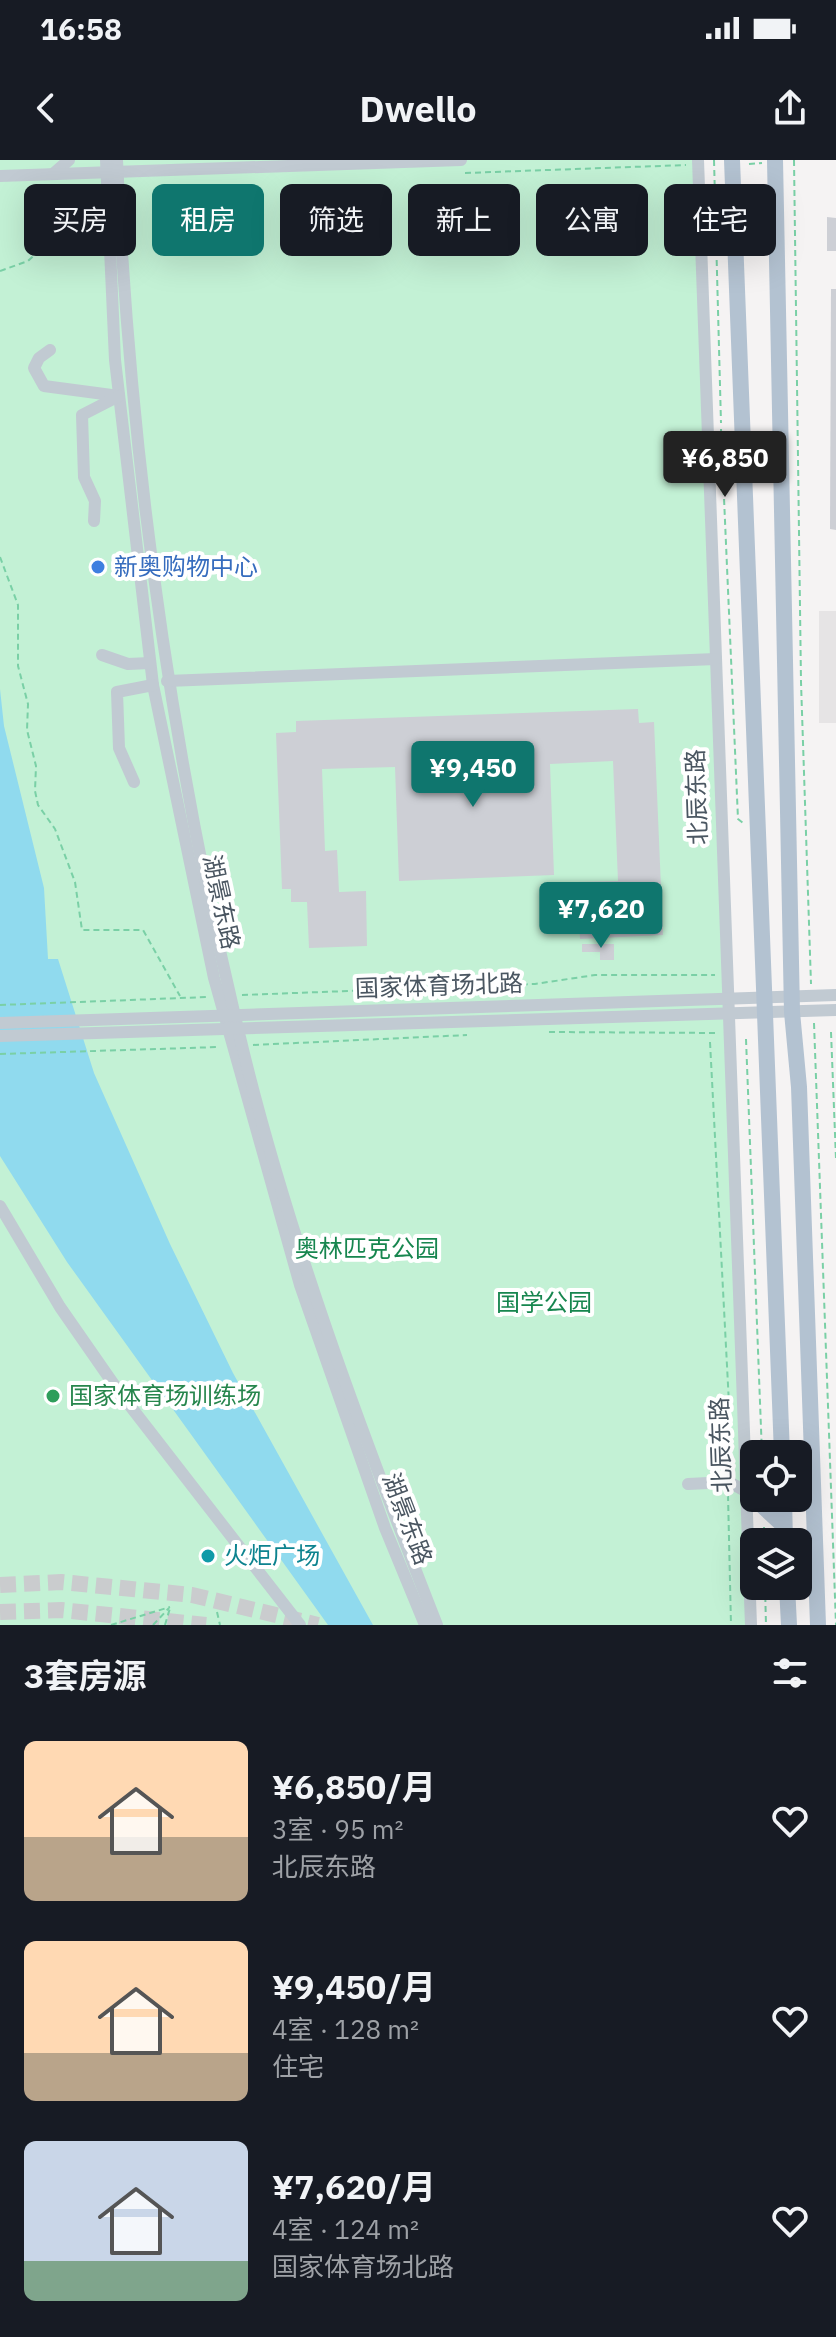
<!DOCTYPE html>
<html lang="zh">
<meta charset="utf-8">
<style>
:root{--surface:#171b24;--page:#242831;--text:#f1f3f6;--muted:#9ea1a6;--accent:#0f766e}
body{margin:0;font-family:"IBM Plex Sans","Noto Sans SC",sans-serif;background:var(--page);color:var(--text);height:100vh;display:flex;flex-direction:column;font-size:30px;white-space:nowrap}
*{box-sizing:border-box;margin:0}
p{font-size:26px;color:var(--muted)}
.icon{flex:none;width:44px;height:44px;fill:none;stroke:currentColor;stroke-width:2;stroke-linecap:round;stroke-linejoin:round}
.map{position:relative;height:1465px;overflow:hidden}
.sheet{display:flex;flex-direction:column;background:var(--surface);flex:1}
.sheet>*{flex:none}
.banner{position:absolute;left:24px;top:24px;width:788px;height:72px;display:flex;gap:16px}
.buttons{position:absolute;left:740px;top:1280px;display:grid;gap:16px}
.buttons a{display:grid;place-items:center;width:72px;height:72px;border-radius:12px;background:var(--surface);box-shadow:0 8px 32px #0002;font-size:40px}
.price{position:absolute;translate:-50% -68px;padding:0 18px;border-radius:8px;background:var(--accent);color:#fff;font-size:26px;line-height:52px;filter:drop-shadow(0 2px 4px #0008)}
.price::after{content:'';position:absolute;left:50%;top:48px;width:24px;height:18px;margin-left:-12px;background:inherit;clip-path:polygon(0 0,100% 0,50% 100%)}
.price.current{background:#222;color:#fff}
ul{padding:0;list-style:none}
li{display:flex;align-items:center;gap:24px;height:200px;padding:0 24px}
li span{display:grid;place-items:center;flex:none;width:224px;height:160px;border-radius:12px;color:#555}
li>.icon{margin-inline-start:auto}
span .icon{width:96px;height:96px;fill:#fffc;stroke-width:1}
li b{font-size:34px}
h2{display:flex;justify-content:space-between;align-items:center;height:96px;padding:0 24px;font-size:34px}
.chip{padding:0 28px;border-radius:12px;background:var(--surface);box-shadow:0 8px 32px #0002;font-size:28px;line-height:72px}
.chip.current{background:var(--accent);color:#fff}
.status{display:flex;justify-content:space-between;align-items:center;height:56px;padding:0 40px;background:var(--surface);direction:ltr}
.status svg{height:22px;fill:currentColor}
header{display:flex;justify-content:space-between;align-items:center;height:104px;padding:0 24px;background:var(--surface);font-size:36px;font-weight:700}
.map>svg:first-child{display:block}
</style>
<div class="status"><b>16:58</b><svg viewBox="0 0 49 12"><path d="M0 12V9h3v3zM5 12V6h3v6zM10 12V3h3v9zM15 12V0h3v12zM26 1h20v11H26zM47 4h2v5h-2z"/></svg></div>
<header><svg class="icon" aria-label="back" viewBox="0 0 24 24"><path d="M15 5l-7 7 7 7"/></svg>Dwello<svg class="icon" aria-label="share" viewBox="0 0 24 24"><path d="M12 15V3M7 8l5-5 5 5M5 13v7h14v-7"/></svg></header>
<div class="map">
<svg width="836" height="1465" viewBox="0 0 836 1465">
<rect width="100%" height="100%" fill="#f5f3f3"/>
<rect fill="#e6e4e5" x="819" y="451" width="17" height="112"/>
<path fill="#c3f1d5" d="M0,0H693L748,1465H0Z"/>
<path fill="#90daee" d="M0,529L4,566L44,728L48,799H58L94,913L170,1084L233,1213L373,1465H328L67,1102L0,996Z"/>
<g fill="#cdcfd5">
<path d="M827,57L836,58V91H827Z"/>
<path d="M831,129H836V370L830,369Z"/>
<path d="M638,549L639,563L654,562L663,775L580,779L577,722L618,721L613,601L550,604L554,715L399,721L395,607L322,609L325,691L337,690L339,732L366,731L367,786L309,788L307,742H291V729H282L276,573L296,572V561Z"/>
<path d="M582,784H614V800H600V792H582Z"/>
</g>
<g fill="none" stroke-linecap="round" stroke-linejoin="round">
<g stroke="#caccce" stroke-width="16" stroke-dasharray="16 8" stroke-linecap="butt">
<path d="M0,1425L61,1422L192,1435L318,1465"/>
<path d="M0,1452L61,1450L206,1465"/>
</g>
<g stroke="#7ad0a6" stroke-width="2" stroke-dasharray="6 4" stroke-linecap="butt">
<path d="M714,0L721,263"/>
<path d="M794,0L801,522L811,824"/>
<path d="M749,4L762,3"/>
<path d="M465,13L686,5"/>
<path d="M0,111L28,101L48,82L45,28"/>
<path d="M721,269L738,659L743,663"/>
<path d="M0,397L18,445V506L28,544L27,570L36,606L35,631L38,645L55,669L75,722L82,770H143L180,836"/>
<path d="M242,835L535,824L595,815H715"/>
<path d="M0,845L208,837"/>
<path d="M814,863L836,1465"/>
<path d="M549,872L719,873"/>
<path d="M831,872L836,999"/>
<path d="M746,879L762,1294"/>
<path d="M710,882L729,1244"/>
<path d="M253,885L467,875"/>
<path d="M0,894L219,887"/>
<path d="M730,1308L731,1291"/>
<path d="M728,1335L731,1465"/>
<path d="M764,1367L765,1382"/>
<path d="M765,1426L766,1465"/>
<path d="M217,1452L220,1465"/>
<path d="M111,1465L170,1447"/>
<path d="M153,1465L169,1448"/>
<path d="M165,1465L170,1448"/>
</g>
<g stroke="#c1cad2" stroke-width="12">
<path d="M106,0L115,200L153,525L214,818L300,1125L385,1368L425,1465"/>
<path d="M117,0C130,293 170,584 238,869C286,1072 361,1271 437,1465"/>
<path d="M698,0L751,1465"/>
<path d="M53,14L69,0"/>
<path d="M0,16L461,0"/>
<path d="M50,190L39,198L34,208L44,226L119,236"/>
<path d="M94,361L95,341L84,317L82,255L119,236"/>
<path d="M102,495L128,504L150,503"/>
<path d="M167,521L716,499"/>
<path d="M134,622L119,588L117,532L153,525"/>
<path d="M0,863L836,835"/>
<path d="M0,876L836,850"/>
<path d="M0,1046L60,1147L117,1229L300,1465"/>
<path d="M688,1324L729,1322L747,1332"/>
</g>
<g stroke="#b3c2d1" stroke-width="16">
<path d="M732,0L782,1294"/>
<path d="M775,0L792,852L799,927L818,1465"/>
<path d="M754,1338L784,1366"/>
<path d="M784,1338L785,1382"/>
<path d="M787,1426L789,1465"/>
</g>
</g>
<circle fill="#3f7fe0" stroke="#fff" stroke-width="3" cx="98" cy="407" r="8"/>
<circle fill="#2e9e5b" stroke="#fff" stroke-width="3" cx="53" cy="1236" r="8"/>
<circle fill="#0f9aa8" stroke="#fff" stroke-width="3" cx="208" cy="1396" r="8"/>
<g text-anchor="middle" stroke-width="8" stroke-linejoin="round" paint-order="stroke">
<g font-size="24" fill="#366cbe" stroke="#fff" text-anchor="start">
<text x="114" y="415">新奥购物中心</text>
</g>
<g font-size="24" fill="#4a5661" stroke="#fff">
<text transform="translate(697 637) rotate(-92)" y="8">北辰东路</text>
<text transform="translate(221 742) rotate(78)" y="8">湖景东路</text>
<text transform="translate(439 826) rotate(-2)" y="8">国家体育场北路</text>
<text transform="translate(721 1285) rotate(-92)" y="8">北辰东路</text>
<text transform="translate(407 1359) rotate(69)" y="8">湖景东路</text>
</g>
<g font-size="24" fill="#17864f" stroke="#fff">
<text x="367" y="1097">奥林匹克公园</text>
<text x="544" y="1151">国学公园</text>
</g>
<g font-size="24" fill="#27864d" stroke="#fff" text-anchor="start">
<text x="69" y="1244">国家体育场训练场</text>
</g>
<g font-size="24" fill="#0d838f" stroke="#fff" text-anchor="start">
<text x="224" y="1404">火炬广场</text>
</g>
</g>
</svg>
<div class="buttons">
<a><svg class="icon" aria-label="locate" viewBox="0 0 24 24"><circle cx="12" cy="12" r="6"/><path d="M12 2v4M12 18v4M2 12h4M18 12h4"/></svg></a>
<a><svg class="icon" aria-label="layers" viewBox="0 0 24 24"><path d="M12 4l9 5-9 5-9-5zM3 14l9 5 9-5"/></svg></a>
</div>
<b class="price current" style="left:725px;top:339px">¥6,850</b>
<b class="price" style="left:473px;top:649px">¥9,450</b>
<b class="price" style="left:601px;top:790px">¥7,620</b>
<div class="banner">
<a class="chip">买房</a>
<a class="chip current">租房</a>
<a class="chip">筛选</a>
<a class="chip">新上</a>
<a class="chip">公寓</a>
<a class="chip">住宅</a>
</div>
</div>
<section class="sheet">
<h2>3套房源<svg class="icon" aria-label="filters" viewBox="0 0 24 24"><path d="M4 7h16M4 17h16"/><circle cx="9" cy="7" r="2"/><circle cx="15" cy="17" r="2"/></svg></h2>
<ul>
<li><span style="background:linear-gradient(#ffd9b3 60%,#b9a48a 0)"><svg class="icon" aria-label="home" viewBox="0 0 24 24"><path d="M3 11l9-7 9 7M6 9v11h12V9"/></svg></span><div><b>¥6,850/月</b><p>3室 · 95 m²</p><p>北辰东路</p></div><svg class="icon" aria-label="heart" viewBox="0 0 24 24"><path d="M12 20l-8-8c-3-5 5-10 8-4 3-6 11-1 8 4z"/></svg></li>
<li><span style="background:linear-gradient(#ffd9b3 70%,#b9a48a 0)"><svg class="icon" aria-label="home" viewBox="0 0 24 24"><path d="M3 11l9-7 9 7M6 9v11h12V9"/></svg></span><div><b>¥9,450/月</b><p>4室 · 128 m²</p><p>住宅</p></div><svg class="icon" aria-label="heart" viewBox="0 0 24 24"><path d="M12 20l-8-8c-3-5 5-10 8-4 3-6 11-1 8 4z"/></svg></li>
<li><span style="background:linear-gradient(#c9d6e8 75%,#7fa58c 0)"><svg class="icon" aria-label="home" viewBox="0 0 24 24"><path d="M3 11l9-7 9 7M6 9v11h12V9"/></svg></span><div><b>¥7,620/月</b><p>4室 · 124 m²</p><p>国家体育场北路</p></div><svg class="icon" aria-label="heart" viewBox="0 0 24 24"><path d="M12 20l-8-8c-3-5 5-10 8-4 3-6 11-1 8 4z"/></svg></li>
</ul>
</section>
